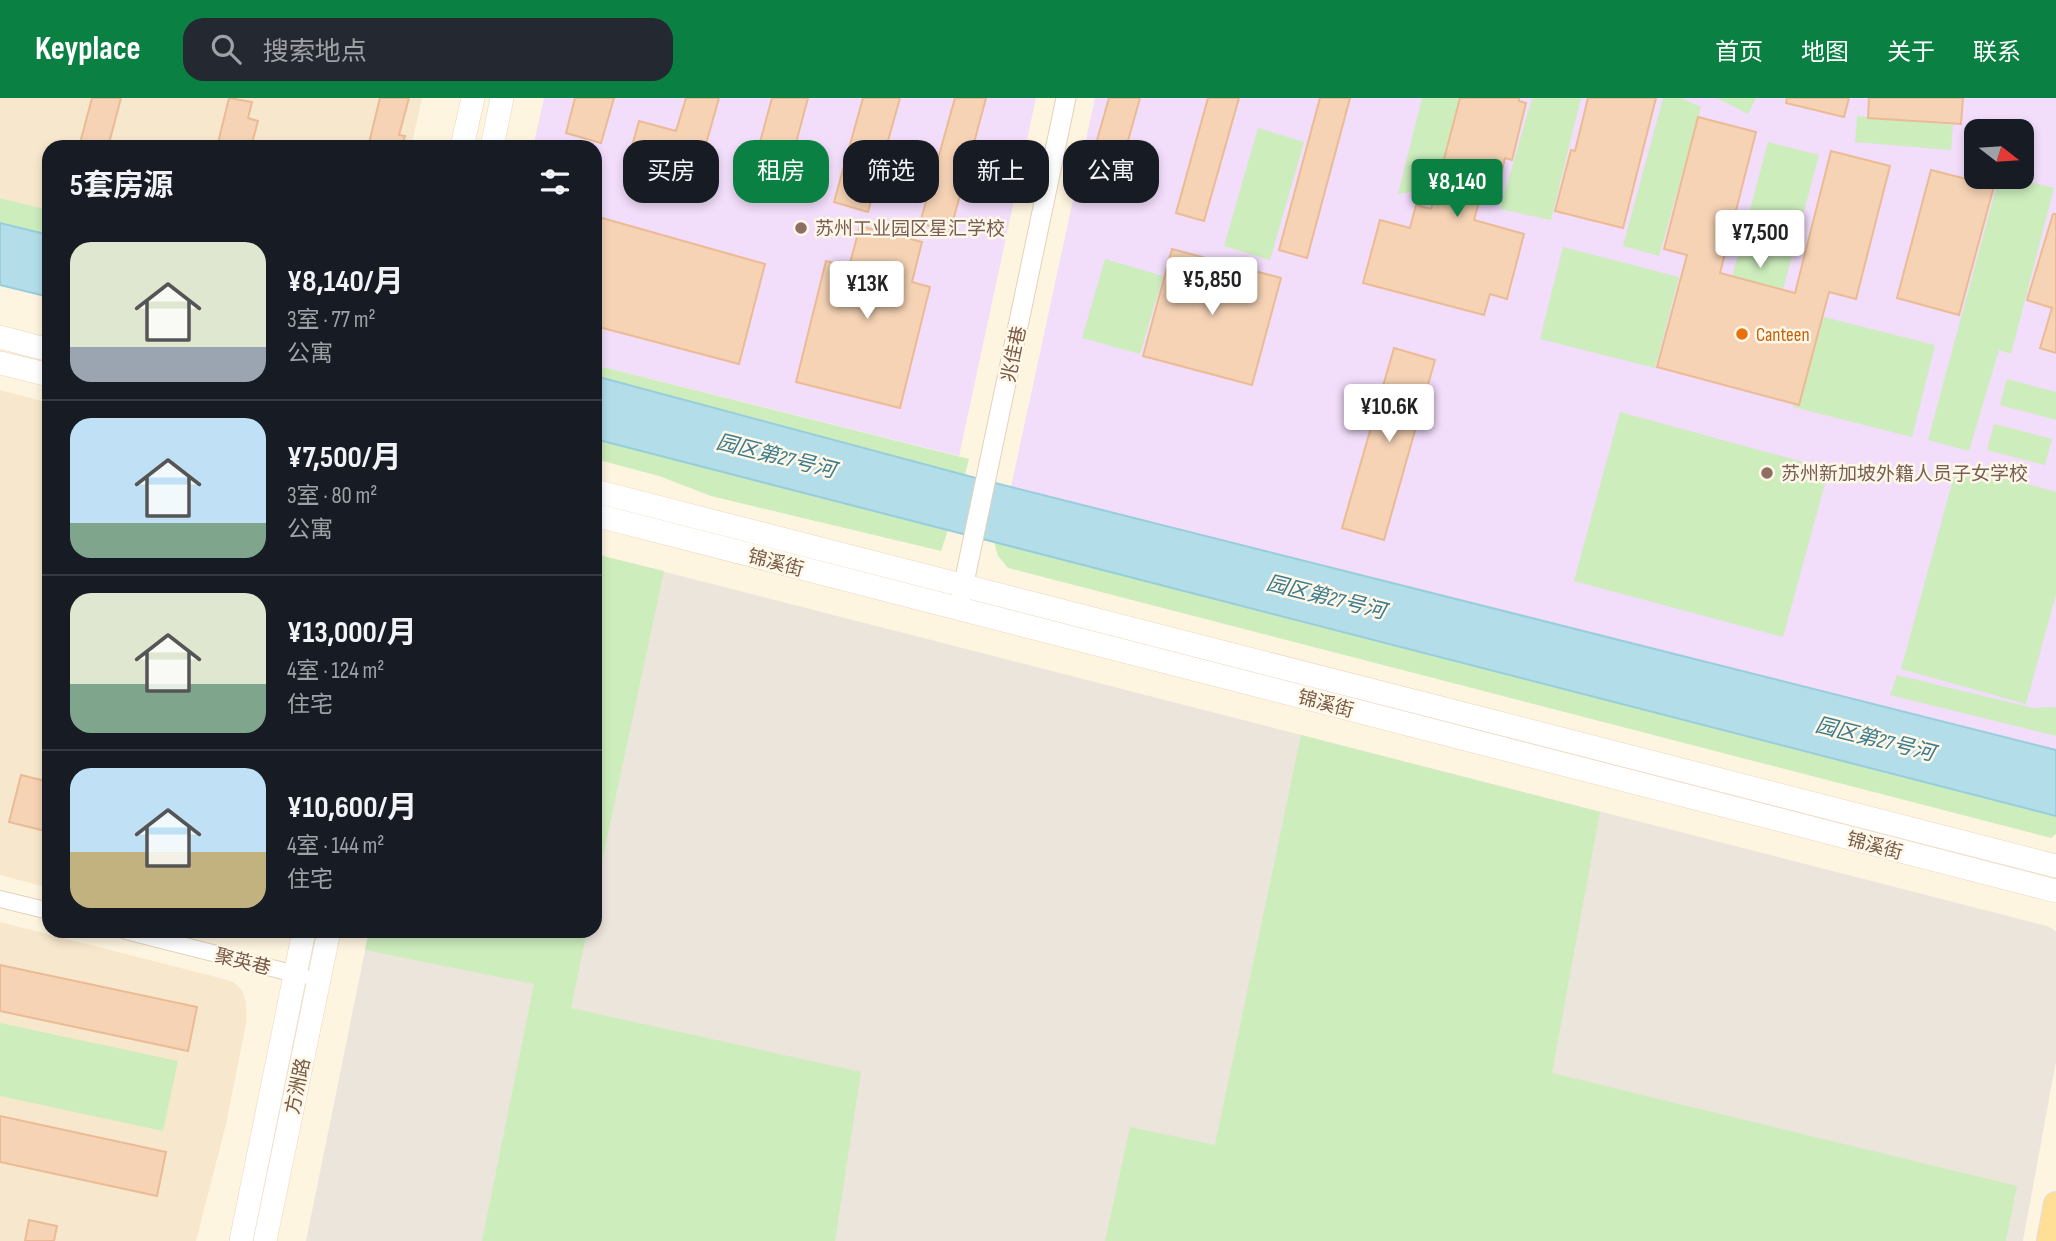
<!DOCTYPE html>
<html lang="zh">
<meta charset="utf-8">
<style>
:root{--surface:#171b24;--page:#242831;--text:#f1f3f6;--muted:#9ea1a6;--line:#363941;--accent:#0b8043}
body{margin:0;font-family:"Sofia Sans Condensed","Noto Sans SC",sans-serif;background:var(--page);color:var(--text);height:100vh;display:flex;flex-direction:column;font-size:26px;white-space:nowrap}
*{box-sizing:border-box;margin:0}
p{font-size:23px;color:var(--muted)}
.icon{flex:none;width:38px;height:38px;fill:none;stroke:currentColor;stroke-width:2;stroke-linecap:round;stroke-linejoin:round}
.map{position:relative;flex:1;overflow:hidden}
.panel{position:absolute;left:42px;top:42px;width:560px;height:798px;display:flex;flex-direction:column;background:var(--surface);border-radius:21px;box-shadow:0 4px 10px #0003}
.panel>*{flex:none}
.banner{position:absolute;left:623px;top:42px;width:665px;height:63px;display:flex;gap:14px}
.needle{width:46px;rotate:107deg}
.controls{position:absolute;left:1964px;top:21px;display:grid;gap:14px}
.controls a{display:grid;place-items:center;width:70px;height:70px;border-radius:14px;background:var(--surface);box-shadow:0 4px 10px #0003;font-size:35px}
.price{position:absolute;translate:-50% -60px;padding:0 16px;border-radius:7px;background:#fff;color:#222;font-size:23px;line-height:46px;filter:drop-shadow(0 2px 4px #0008)}
.price::after{content:'';position:absolute;left:50%;top:42px;width:21px;height:16px;margin-left:-10px;background:inherit;clip-path:polygon(0 0,100% 0,50% 100%)}
.price.current{background:var(--accent);color:#fff}
ul{padding:0;list-style:none}
li{display:flex;align-items:center;gap:21px;height:175px;padding:0 28px}
li+li{border-top:2px solid var(--line)}
li span{display:grid;place-items:center;flex:none;width:196px;height:140px;border-radius:21px;color:#555}
li>.icon{margin-inline-start:auto}
span .icon{width:84px;height:84px;fill:#fffc;stroke-width:1}
li b{font-size:30px}
h2{display:flex;justify-content:space-between;align-items:center;height:84px;padding:0 28px;font-size:30px}
.chip{padding:0 24px;border-radius:21px;background:var(--surface);box-shadow:0 4px 10px #0003;font-size:24px;line-height:63px}
.chip.current{background:var(--accent);color:#fff}
header{display:flex;align-items:center;gap:42px;box-sizing:border-box;height:98px;padding:0 35px;background:var(--accent);color:#fff}
header strong{font-size:33px}
nav{display:flex;gap:38px;margin-inline-start:auto;font-size:24px}
.search{width:490px;height:63px;background:var(--page);display:flex;align-items:center;gap:18px;box-sizing:border-box;padding:0 24px;border-radius:21px;color:var(--muted);font-size:26px}
.map>svg:first-child{display:block}
</style>
<header>
<strong>Keyplace</strong>
<div class="search"><svg class="icon" aria-label="search" viewBox="0 0 24 24"><circle cx="10" cy="10" r="6"/><path d="M15 15l6 6"/></svg>搜索地点</div>
<nav><a>首页</a><a>地图</a><a>关于</a><a>联系</a></nav>
</header>
<div class="map">
<svg width="2056" height="1143" viewBox="0 0 2056 1143">
<rect width="100%" height="100%" fill="#fef5e0"/>
<g fill="#f7e7cd">
<path d="M0,0H422L411,49H49V112L0,100Z"/>
<path d="M0,292L49,305V790L0,777Z"/>
<path d="M0,824L220,880L233,884L242,892L246,905V926L226,1026L196,1143H0Z"/>
</g>
<path fill="#ece5dc" d="M595,456L2047,828L2056,833V963L2023,1143H306L369,833H595Z"/>
<g fill="#f2ddfa" fill-rule="evenodd">
<path d="M544,0H1036L959,358L595,267V49H533Z"/>
<path d="M1095,0H2056V652L1011,389ZM1976,33H2021V79H1976Z"/>
</g>
<g fill="#cdedbd">
<path d="M1422,0H1461L1437,90L1398,96Z"/>
<path d="M1532,0H1581L1551,122L1500,111Z"/>
<path d="M1663,0H1681L1701,9L1659,158L1623,148Z"/>
<path d="M1717,0H1756L1748,16Z"/>
<path d="M1857,18L1953,27L1951,52L1855,44Z"/>
<path d="M1258,30L1304,44L1270,162L1224,148Z"/>
<path d="M1768,44L1819,57L1783,192L1732,179Z"/>
<path d="M1999,79H2010L2054,90L2011,256L1999,252L1969,353L1928,342Z"/>
<path d="M0,100L49,112V137L0,125Z"/>
<path d="M1563,149L1679,179L1655,270L1540,241Z"/>
<path d="M1105,161L1163,178L1140,256L1082,240Z"/>
<path d="M1816,217L1935,247L1912,339L1793,309Z"/>
<path d="M595,267L969,361L965,377L595,278Z"/>
<path d="M2007,281L2056,294V322L2000,307Z"/>
<path d="M1620,314L1829,371L1783,539L1574,483Z"/>
<path d="M1994,326L2052,341L2045,367L1987,352Z"/>
<path d="M595,341L948,432L941,453L711,398L659,378L595,361Z"/>
<path d="M1957,367L2056,394V496L2026,606L1901,571Z"/>
<path d="M994,444L2056,718V736L2051,740L1008,470L998,458Z"/>
<path d="M595,456L664,473L595,796Z"/>
<path d="M1897,577L2033,610L2056,609V638L1890,597Z"/>
<path d="M1301,637L1600,714L1552,975L2017,1088L2006,1143H1105L1130,1029L1215,1047Z"/>
<path d="M369,833H587L571,910L861,974L835,1143H482L534,886L365,852Z"/>
<path d="M0,925L178,963L163,1033L0,998Z"/>
</g>
<g fill="#b3dee9" stroke="#98cddc" stroke-width="2">
<path d="M0,125L49,137V199L0,187Z"/>
<path d="M595,278L987,383L2056,652V718L595,341Z"/>
</g>
<g fill="#f6d3b5" stroke="#eabb94" stroke-width="2">
<path d="M92,0H121L108,49H79Z"/>
<path d="M229,0L252,4L248,20L258,23L251,49H217Z"/>
<path d="M380,0H409L399,37L405,38L402,49H368Z"/>
<path d="M575,0H614L601,45L566,35Z"/>
<path d="M686,0H719L700,67L632,48L639,23L676,33Z"/>
<path d="M772,0H808L781,101L747,92Z"/>
<path d="M863,0H900L868,114L834,104Z"/>
<path d="M955,0H986L950,134L920,125Z"/>
<path d="M1109,0H1140L1115,89L1086,81Z"/>
<path d="M1208,0H1239L1204,123L1176,115Z"/>
<path d="M1320,0H1350L1307,160L1279,152Z"/>
<path d="M1460,0H1519V3L1526,5L1512,62L1505,60L1495,100L1481,97L1474,122L1524,136L1507,201L1490,196L1484,217L1363,185L1380,122L1410,130L1416,107L1431,111Z"/>
<path d="M1588,0H1656L1623,130L1555,113L1571,52L1575,53Z"/>
<path d="M1787,0H1849L1844,19L1786,5Z"/>
<path d="M1869,0H1963L1961,26L1868,20Z"/>
<path d="M1698,19L1756,34L1720,175L1795,195L1831,53L1890,68L1856,201L1829,194L1799,307L1657,269L1687,157L1664,151Z"/>
<path d="M1931,72L1994,88L1959,217L1897,200Z"/>
<path d="M2053,116H2056V255L2040,250L2052,210L2027,202Z"/>
<path d="M595,118L765,166L739,266L595,228Z"/>
<path d="M860,128L922,144L912,184L930,189L900,310L796,284L826,163L849,169Z"/>
<path d="M1172,151L1281,180L1252,287L1143,258Z"/>
<path d="M1394,250L1435,262L1384,442L1342,430Z"/>
<path d="M21,677L49,684V734L9,724Z"/>
<path d="M0,867L197,909L188,953L0,913Z"/>
<path d="M0,1018L166,1054L157,1098L0,1064Z"/>
<path d="M29,1122L57,1128L54,1143H25Z"/>
</g>
<g fill="none" stroke-linecap="round" stroke-linejoin="round">
<defs>
<g id="minor">
<path d="M0,801L49,813"/>
<path d="M126,833L303,878"/>
</g>
<path id="tertiary" d="M961,499L1066,0"/>
<g id="secondary">
<path d="M462,49L473,0"/>
<path d="M492,49L502,0"/>
<path d="M0,239L49,252"/>
<path d="M0,265L49,277"/>
<path d="M595,393L2056,768"/>
<path d="M595,417L2056,793"/>
<path d="M241,1143L304,833"/>
<path d="M265,1143L329,833"/>
</g>
<path id="primary" d="M2049,1143L2056,1106"/>
</defs>
<use href="#minor" stroke="#e3d1bb" stroke-width="18"/>
<use href="#tertiary" stroke="#e3d1bb" stroke-width="21"/>
<use href="#secondary" stroke="#ebd4ba" stroke-width="24"/>
<use href="#primary" stroke="#e1dbd6" stroke-width="26"/>
<use href="#minor" stroke="#fff" stroke-width="16"/>
<use href="#tertiary" stroke="#fff" stroke-width="19"/>
<use href="#secondary" stroke="#fff" stroke-width="23"/>
<use href="#primary" stroke="#ffdf96" stroke-width="24"/>
</g>
<g fill="#8d6e63" stroke="#fff8e8" stroke-width="2.5">
<circle cx="801" cy="130" r="7"/>
<circle cx="1767" cy="375" r="7"/>
</g>
<circle fill="#e8710a" stroke="#fff8e8" stroke-width="2.5" cx="1742" cy="236" r="7"/>
<g text-anchor="middle" stroke-width="5" stroke-linejoin="round" paint-order="stroke">
<g font-size="19" fill="#785e54" stroke="#fff8e8" text-anchor="start">
<text x="815" y="137">苏州工业园区星汇学校</text>
<text x="1781" y="382">苏州新加坡外籍人员子女学校</text>
</g>
<g font-size="19" fill="#c56008" stroke="#fff8e8" text-anchor="start">
<text x="1756" y="243">Canteen</text>
</g>
<g font-size="19" fill="#775a45" stroke="#fff8e8">
<text transform="translate(1013 256) rotate(-78)" y="7">兆佳巷</text>
<text transform="translate(776 464) rotate(15)" y="7">锦溪街</text>
<text transform="translate(1326 605) rotate(15)" y="7">锦溪街</text>
<text transform="translate(1875 747) rotate(15)" y="7">锦溪街</text>
<text transform="translate(243 863) rotate(14)" y="7">聚英巷</text>
<text transform="translate(297 988) rotate(-78)" y="7">方洲路</text>
</g>
<g font-size="21" font-style="italic" fill="#3c7a8d" stroke="#fff8e8">
<text transform="translate(776 358) rotate(14)" y="7">园区第27号河</text>
<text transform="translate(1326 499) rotate(14)" y="7">园区第27号河</text>
<text transform="translate(1875 641) rotate(14)" y="7">园区第27号河</text>
</g>
</g>
</svg>
<div class="controls">
<a><svg class="needle" viewBox="-14 -14 28 28"><path d="M0-13l5 13h-10z" fill="#e53935"/><path d="M0 13l5-13h-10z" fill="#9ea1a6"/></svg></a>
</div>
<b class="price current" style="left:1457px;top:121px">¥8,140</b>
<b class="price" style="left:1760px;top:172px">¥7,500</b>
<b class="price" style="left:1212px;top:219px">¥5,850</b>
<b class="price" style="left:867px;top:223px">¥13K</b>
<b class="price" style="left:1389px;top:346px">¥10.6K</b>
<div class="banner">
<a class="chip">买房</a>
<a class="chip current">租房</a>
<a class="chip">筛选</a>
<a class="chip">新上</a>
<a class="chip">公寓</a>
</div>
<section class="panel">
<h2>5套房源<svg class="icon" aria-label="filters" viewBox="0 0 24 24"><path d="M4 7h16M4 17h16"/><circle cx="9" cy="7" r="2"/><circle cx="15" cy="17" r="2"/></svg></h2>
<ul>
<li><span style="background:linear-gradient(#dfe7d0 75%,#9aa5b1 0)"><svg class="icon" aria-label="home" viewBox="0 0 24 24"><path d="M3 11l9-7 9 7M6 9v11h12V9"/></svg></span><div><b>¥8,140/月</b><p>3室 · 77 m²</p><p>公寓</p></div></li>
<li><span style="background:linear-gradient(#bfe0f5 75%,#7fa58c 0)"><svg class="icon" aria-label="home" viewBox="0 0 24 24"><path d="M3 11l9-7 9 7M6 9v11h12V9"/></svg></span><div><b>¥7,500/月</b><p>3室 · 80 m²</p><p>公寓</p></div></li>
<li><span style="background:linear-gradient(#dfe7d0 65%,#7fa58c 0)"><svg class="icon" aria-label="home" viewBox="0 0 24 24"><path d="M3 11l9-7 9 7M6 9v11h12V9"/></svg></span><div><b>¥13,000/月</b><p>4室 · 124 m²</p><p>住宅</p></div></li>
<li><span style="background:linear-gradient(#bfe0f5 60%,#c2b280 0)"><svg class="icon" aria-label="home" viewBox="0 0 24 24"><path d="M3 11l9-7 9 7M6 9v11h12V9"/></svg></span><div><b>¥10,600/月</b><p>4室 · 144 m²</p><p>住宅</p></div></li>
</ul>
</section>
</div>
